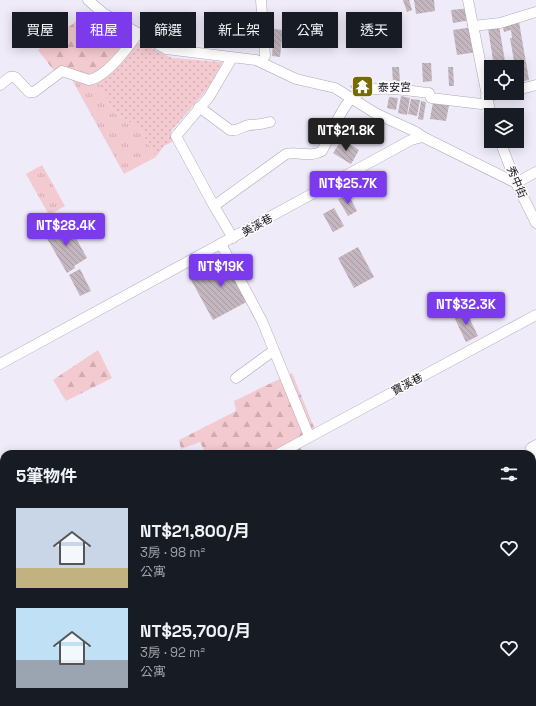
<!DOCTYPE html>
<html lang="zh-TW">
<meta charset="utf-8">
<style>
:root{--surface:#171b24;--page:#20242c;--text:#f1f3f6;--muted:#9ea1a6;--accent:#7c3aed}
body{margin:0;font-family:"Space Grotesk","Noto Sans TC",sans-serif;background:var(--page);color:var(--text);height:100vh;display:flex;flex-direction:column;font-size:15px;white-space:nowrap}
*{box-sizing:border-box;margin:0}
p{font-size:13px;color:var(--muted)}
.icon{flex:none;width:22px;height:22px;fill:none;stroke:currentColor;stroke-width:2;stroke-linecap:round;stroke-linejoin:round}
.map{position:relative;flex:1;overflow:hidden}
.sheet{position:absolute;left:0px;top:450px;width:536px;height:256px;display:flex;flex-direction:column;background:var(--surface);border-radius:12px 12px 0 0;box-shadow:0 2px 10px #0003}
.sheet>*{flex:none}
.top-card{position:absolute;left:12px;top:12px;width:512px;height:36px;display:flex;gap:8px}
.controls{position:absolute;left:484px;top:60px;display:grid;gap:8px}
.controls a{display:grid;place-items:center;width:40px;height:40px;border-radius:0px;background:var(--surface);box-shadow:0 2px 10px #0003;font-size:20px}
.price{position:absolute;translate:-50% -34px;padding:0 9px;border-radius:4px;background:var(--accent);color:#fff;font-size:13px;line-height:26px;filter:drop-shadow(0 1px 2px #0008)}
.price::after{content:'';position:absolute;left:50%;top:24px;width:12px;height:9px;margin-left:-6px;background:inherit;clip-path:polygon(0 0,100% 0,50% 100%)}
.price.selected{background:#222;color:#fff}
ul{padding:0;list-style:none}
li{display:flex;align-items:center;gap:12px;height:100px;padding:0 16px}
li span{display:grid;place-items:center;flex:none;width:112px;height:80px;border-radius:0px;color:#555}
li>.icon{margin-inline-start:auto}
span .icon{width:48px;height:48px;fill:#fffc;stroke-width:1}
li b{font-size:17px}
h2{display:flex;justify-content:space-between;align-items:center;height:48px;padding:0 16px;font-size:17px}
.tag{padding:0 14px;border-radius:0px;background:var(--surface);box-shadow:0 2px 10px #0003;font-size:14px;line-height:36px}
.tag.selected{background:var(--accent);color:#fff}
.map>svg:first-child{display:block}
</style>
<div class="map">
<svg width="536" height="706" viewBox="0 0 536 706">
<defs>
<pattern id="grass-tufts" width="24" height="20" patternUnits="userSpaceOnUse"><rect width="24" height="20" fill="#f3cad0"/><path d="M3 7l-1-3M5 7V3M7 7l1-3M15 17l-1-3M17 17v-4M19 17l1-3" fill="none" stroke="#cfacb2"/></pattern>
<pattern id="forest-firs" width="22" height="20" patternUnits="userSpaceOnUse"><rect width="22" height="20" fill="#f3cad0"/><path d="M5 1l3.5 6h-7zM16 11l3.5 6h-7z" fill="#cfacb2"/></pattern>
<pattern id="garden-dots" width="8" height="8" patternUnits="userSpaceOnUse"><rect width="8" height="8" fill="#f3cad0"/><path d="M2 2h.1M6 6h.1" fill="none" stroke="#cfacb2" stroke-width="1.8" stroke-linecap="round"/></pattern>
<pattern id="water-waves" width="16" height="10" patternUnits="userSpaceOnUse"><rect width="16" height="10" fill="#97b6ce"/><path d="M0 5q4-4 8 0t8 0" fill="none" stroke="#819bb0"/></pattern>
<pattern id="building-back-hatch" width="6" height="6" patternUnits="userSpaceOnUse"><rect width="6" height="6" fill="#c3b6bf"/><path d="M-1 5l2 2M0 0l6 6M5-1l2 2" fill="none" stroke="#a79ba3"/></pattern>
</defs>
<rect width="100%" height="100%" fill="#f0ebf9"/>
<g fill="url(#grass-tufts)">
<path d="M70,76L98,81L111,107L118,114L140,129L156,157L124,174Z"/>
<path d="M42,165L65,206L49,215L26,174Z"/>
</g>
<g fill="url(#forest-firs)">
<path d="M90,11L93,25L82,35L90,42L110,23L130,33L128,39L97,74L93,75L55,72L38,50Z"/>
<path d="M98,350L112,378L66,401L53,380Z"/>
<path d="M292,373L316,432L277,454H206L200,442L181,449L179,440L236,411L234,401Z"/>
</g>
<path fill="url(#garden-dots)" d="M140,43L172,58L222,62L221,66L205,92L171,131L174,141L164,146L156,157L140,129L118,114L111,107L98,81L135,44Z"/>
<path fill="url(#water-waves)" d="M0,673L4,674V702H147L162,706H0Z"/>
<g fill="url(#building-back-hatch)">
<path d="M403,0H409L412,10L407,12Z"/>
<path d="M414,0H434L435,11L416,14Z"/>
<path d="M470,8L471,20L453,23L451,10Z"/>
<path d="M519,22L529,80L517,82V67H515L510,38H512L511,30L504,32L503,27Z"/>
<path d="M499,26L506,67H494L488,28Z"/>
<path d="M473,27L477,52L457,55L453,30Z"/>
<path d="M274,29L283,30L280,57L272,56Z"/>
<path d="M422,63H431L432,81L423,82Z"/>
<path d="M392,67H399L400,82L393,83Z"/>
<path d="M448,67H453L454,86H449Z"/>
<path d="M366,78L372,89L359,97L350,86Z"/>
<path d="M401,96L410,98L407,115L398,113Z"/>
<path d="M389,97L398,98L396,110L387,108Z"/>
<path d="M411,99L420,100L417,116L408,114Z"/>
<path d="M421,101L426,102L423,120L418,119Z"/>
<path d="M433,102L449,105L446,121L430,119Z"/>
<path d="M354,119L369,129L362,139L346,129Z"/>
<path d="M342,139L359,150L351,164L333,153Z"/>
<path d="M348,194L357,211L348,216L338,199Z"/>
<path d="M334,208L344,226L333,232L323,214Z"/>
<path d="M67,222L87,258L74,266L75,268L67,273L45,235Z"/>
<path d="M358,247L374,277L354,288L338,258Z"/>
<path d="M230,257L252,299L213,320L190,278Z"/>
<path d="M80,269L91,291L80,296L69,275Z"/>
<path d="M465,309L478,336L466,342L453,315Z"/>
<path d="M300,447L304,454H287Z"/>
</g>
<g fill="none" stroke-linecap="round" stroke-linejoin="round">
<defs>
<g id="minor">
<path d="M88,0L103,13L166,49L256,60L296,79L335,88L375,113L416,132L423,137"/>
<path d="M261,0L265,56"/>
<path d="M468,0L491,116"/>
<path d="M473,26L500,23L536,12"/>
<path d="M232,58L209,97L176,136L214,206L286,154C298,151 310,158 322,151C330,136 340,110 351,99C365,82 410,91 429,93L431,98L481,104L487,102"/>
<path d="M0,85L10,77H15L29,92H34L62,71L89,80C106,77 128,48 138,33"/>
<path d="M517,90L536,85"/>
<path d="M486,96L505,93"/>
<path d="M199,107L230,130C238,132 242,126 249,125C256,125 262,124 270,122"/>
<path d="M500,141L516,183L536,223"/>
<path d="M214,206L233,238"/>
<path d="M221,244L262,321L309,436"/>
<path d="M0,364L411,140L423,137L516,183L536,172"/>
<path d="M236,378L273,351"/>
<path d="M536,445L531,448L536,457"/>
<path d="M278,454L536,315"/>
<path d="M0,522L4,527"/>
<path d="M532,548L536,547"/>
<path d="M532,582L536,581"/>
<path d="M0,666L4,667"/>
<path d="M158,702L170,706"/>
<path d="M197,702L205,706"/>
<path d="M177,706L185,702"/>
<path d="M270,706L277,702"/>
</g>
</defs>
<use href="#minor" stroke="#aea8b5" stroke-width="11"/>
<use href="#minor" stroke="#fff" stroke-width="10"/>
</g>
<defs>
<symbol id="temple-square" viewBox="-11 -11 22 22"><rect x="-9" y="-9" width="18" height="18" rx="4" fill="#776a02" stroke="#fcfafd"/><path d="M0-6L5-2H3V0L6.5 2.5H4V6H1.5V3h-3V6H-4V2.5H-6.5L-3 0V-2H-5Z" fill="#fff"/></symbol>
</defs>
<g fill-rule="evenodd">
<use href="#temple-square" x="350" y="74" width="25" height="25"/>
</g>
<g text-anchor="middle" stroke-width="3.5" stroke-linejoin="round" paint-order="stroke">
<g font-size="11" fill="#131116" stroke="#fcfafd" text-anchor="start">
<text x="378" y="91">泰安宮</text>
</g>
<g font-size="11" fill="#131116" stroke="#fcfafd">
<text transform="translate(517 182) rotate(67)" y="4">秀中街</text>
<text transform="translate(257 225) rotate(-29)" y="4">美溪巷</text>
<text transform="translate(407 384) rotate(-28)" y="4">寶溪巷</text>
</g>
</g>
</svg>
<div class="controls">
<a><svg class="icon" aria-label="locate" viewBox="0 0 24 24"><circle cx="12" cy="12" r="6"/><path d="M12 2v4M12 18v4M2 12h4M18 12h4"/></svg></a>
<a><svg class="icon" aria-label="layers" viewBox="0 0 24 24"><path d="M12 4l9 5-9 5-9-5zM3 14l9 5 9-5"/></svg></a>
</div>
<b class="price selected" style="left:346px;top:152px">NT$21.8K</b>
<b class="price" style="left:348px;top:205px">NT$25.7K</b>
<b class="price" style="left:66px;top:247px">NT$28.4K</b>
<b class="price" style="left:221px;top:288px">NT$19K</b>
<b class="price" style="left:466px;top:326px">NT$32.3K</b>
<div class="top-card">
<a class="tag">買屋</a>
<a class="tag selected">租屋</a>
<a class="tag">篩選</a>
<a class="tag">新上架</a>
<a class="tag">公寓</a>
<a class="tag">透天</a>
</div>
<section class="sheet">
<h2>5筆物件<svg class="icon" aria-label="filters" viewBox="0 0 24 24"><path d="M4 7h16M4 17h16"/><circle cx="9" cy="7" r="2"/><circle cx="15" cy="17" r="2"/></svg></h2>
<ul>
<li><span style="background:linear-gradient(#c9d6e8 75%,#c2b280 0)"><svg class="icon" aria-label="home" viewBox="0 0 24 24"><path d="M3 11l9-7 9 7M6 9v11h12V9"/></svg></span><div><b>NT$21,800/月</b><p>3房 · 98 m²</p><p>公寓</p></div><svg class="icon" aria-label="heart" viewBox="0 0 24 24"><path d="M12 20l-8-8c-3-5 5-10 8-4 3-6 11-1 8 4z"/></svg></li>
<li><span style="background:linear-gradient(#bfe0f5 65%,#9aa5b1 0)"><svg class="icon" aria-label="home" viewBox="0 0 24 24"><path d="M3 11l9-7 9 7M6 9v11h12V9"/></svg></span><div><b>NT$25,700/月</b><p>3房 · 92 m²</p><p>公寓</p></div><svg class="icon" aria-label="heart" viewBox="0 0 24 24"><path d="M12 20l-8-8c-3-5 5-10 8-4 3-6 11-1 8 4z"/></svg></li>
</ul>
</section>
</div>
